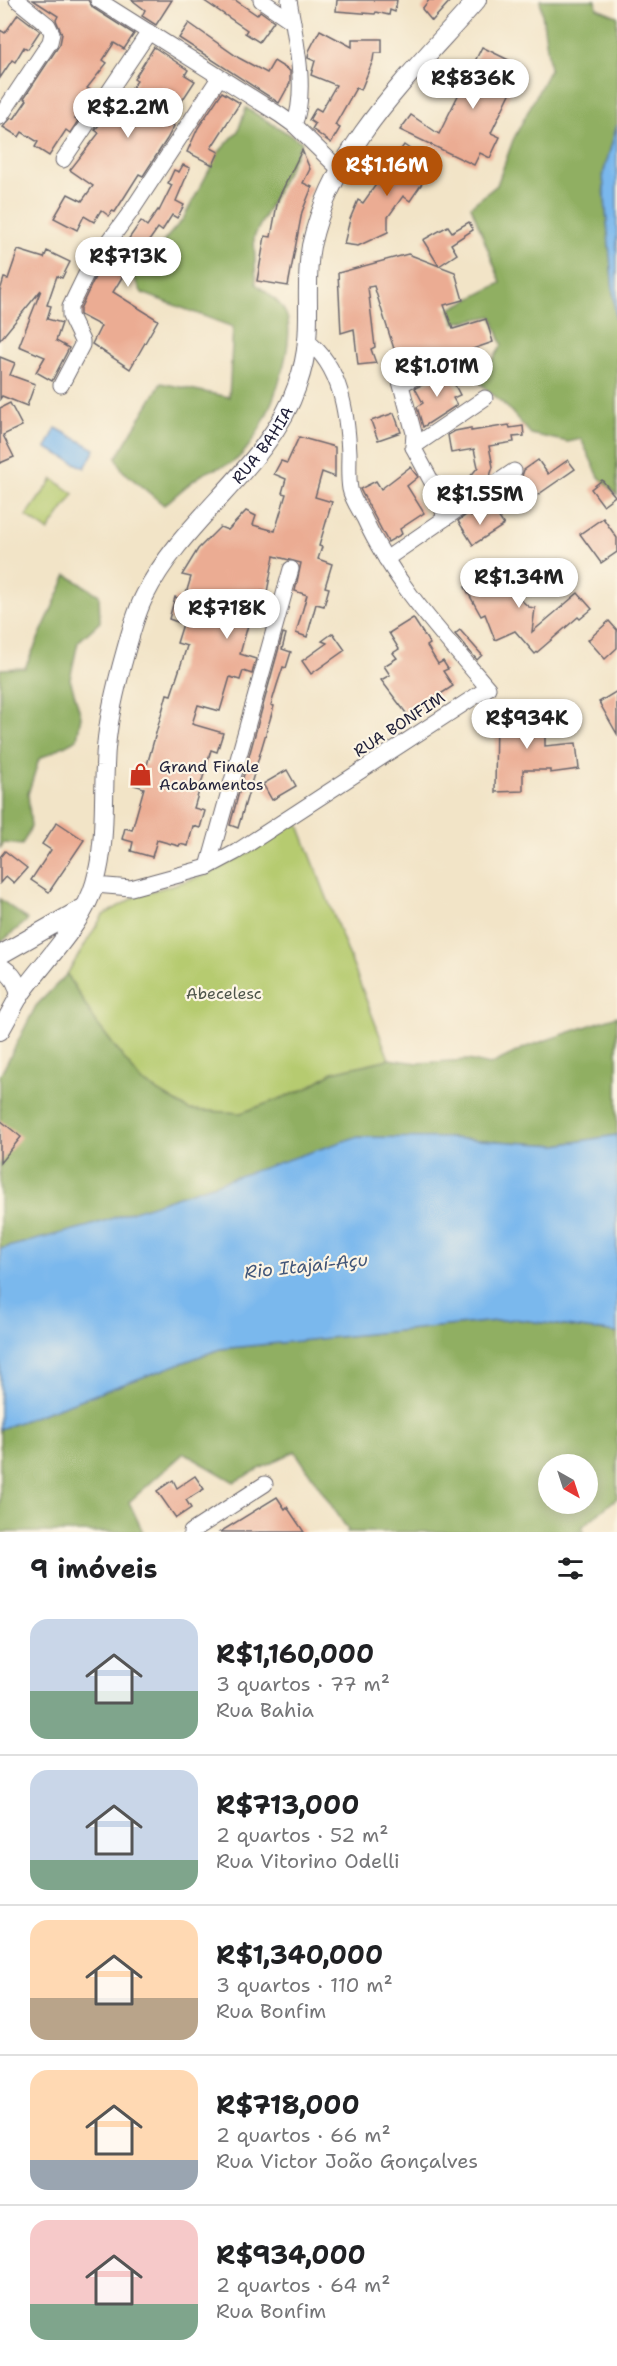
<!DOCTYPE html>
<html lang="pt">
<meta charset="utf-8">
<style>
:root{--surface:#fff;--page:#f2f2f2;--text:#202124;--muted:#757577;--line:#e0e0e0;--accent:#b45309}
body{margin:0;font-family:"Shantell Sans",sans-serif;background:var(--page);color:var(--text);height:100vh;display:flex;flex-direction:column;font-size:22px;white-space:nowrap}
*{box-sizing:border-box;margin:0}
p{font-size:20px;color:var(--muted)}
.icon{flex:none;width:33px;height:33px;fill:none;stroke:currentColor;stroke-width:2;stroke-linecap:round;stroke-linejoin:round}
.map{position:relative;height:1532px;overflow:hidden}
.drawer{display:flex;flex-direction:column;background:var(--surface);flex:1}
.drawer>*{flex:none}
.needle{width:39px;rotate:141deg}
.buttons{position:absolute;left:538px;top:1454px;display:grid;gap:12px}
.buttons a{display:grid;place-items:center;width:60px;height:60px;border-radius:50%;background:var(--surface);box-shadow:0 3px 15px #0003;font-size:30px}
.price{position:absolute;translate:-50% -51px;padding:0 14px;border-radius:21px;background:#fff;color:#222;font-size:20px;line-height:39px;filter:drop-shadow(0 2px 3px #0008)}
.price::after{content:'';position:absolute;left:50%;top:36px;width:18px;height:14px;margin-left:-9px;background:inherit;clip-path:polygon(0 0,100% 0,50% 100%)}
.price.active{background:var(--accent);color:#fff}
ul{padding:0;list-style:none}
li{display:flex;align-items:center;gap:18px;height:150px;padding:0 30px}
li+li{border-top:2px solid var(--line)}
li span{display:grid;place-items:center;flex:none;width:168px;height:120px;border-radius:18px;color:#555}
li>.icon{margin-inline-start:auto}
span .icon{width:72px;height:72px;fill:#fffc;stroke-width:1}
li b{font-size:26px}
h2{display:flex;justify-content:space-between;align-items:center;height:72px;padding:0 30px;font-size:26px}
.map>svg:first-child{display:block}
</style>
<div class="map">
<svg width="617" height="1532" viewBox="0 0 617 1532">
<rect width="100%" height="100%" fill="#fcf5e5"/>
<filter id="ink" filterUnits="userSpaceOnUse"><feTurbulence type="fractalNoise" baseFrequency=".0167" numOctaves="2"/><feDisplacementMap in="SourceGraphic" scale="12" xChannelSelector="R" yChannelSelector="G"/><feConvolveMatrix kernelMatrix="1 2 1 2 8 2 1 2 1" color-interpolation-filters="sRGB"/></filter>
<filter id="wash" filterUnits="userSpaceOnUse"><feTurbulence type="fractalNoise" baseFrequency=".008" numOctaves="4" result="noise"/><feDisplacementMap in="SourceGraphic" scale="24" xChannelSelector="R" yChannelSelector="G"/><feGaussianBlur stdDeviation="1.35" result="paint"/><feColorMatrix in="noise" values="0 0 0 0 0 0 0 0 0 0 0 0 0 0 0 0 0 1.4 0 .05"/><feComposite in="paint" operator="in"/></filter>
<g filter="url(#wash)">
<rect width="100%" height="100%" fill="#f2e4c7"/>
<g fill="#b6cb6f" stroke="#6c7655" stroke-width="1.5">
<path d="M53,479L74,494L48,531L26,516Z"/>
<path d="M297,820L389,1059L333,1072L306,1089L241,1113L189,1110L141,1081L95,1021L67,974L103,915L139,895L209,874L261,846Z"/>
</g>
<g fill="#90af62" stroke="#59684e" stroke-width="1.5" fill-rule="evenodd">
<path d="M540,0H596L597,8L617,16V125L603,175L617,336V495L599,477L581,439L568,442L531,434L508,408L479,382L502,345L492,316L455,323L450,309L501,283L471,206L497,185L513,140L550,69Z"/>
<path d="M246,108L302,142L254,237L256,284C268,294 285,304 288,321C294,355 262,444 233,462C224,468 212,468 203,474C189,482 177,495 164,505L123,471L116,458L161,383L229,397L233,327L142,293L133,276L183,219L219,152L238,131Z"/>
<path d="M67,575L99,595L100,622L78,642L70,679L81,716L77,739L39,759L28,794L31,827L22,845L4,843L0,848V669L25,668Z"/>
<path d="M0,899L28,920L0,943Z"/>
<path d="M67,974L95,1021L141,1081L189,1110L241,1113L306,1089L333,1072L389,1059L418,1063L468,1060L490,1065L526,1047L617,1016V1135L557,1145L448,1138L0,1249V1076L36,1006Z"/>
<path d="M515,1319L617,1333V1498L582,1527L584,1532H347L348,1530L295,1451L234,1482L184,1453L129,1502L143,1532H0V1429L220,1349ZM549,1464H588V1503H549Z"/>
</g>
<g fill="#7ab8ed" stroke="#4e6d94" stroke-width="1.5">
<path d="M617,125V336L603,175Z"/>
<path d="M56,428L95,449L85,468L46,448Z"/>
<path d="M617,1135V1333L515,1319L220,1349L0,1429V1249L89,1226L356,1137L448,1138L557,1145Z"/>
</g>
<g id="blocks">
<g fill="#ebac93">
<path d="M33,0H88L93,8L134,34L124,49L114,43L103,60L107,63L87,88L95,93L75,119L78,121L70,133L66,130L49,156L35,147L38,142L22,132L19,137L3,127L11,118L14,119L27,100L24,98L60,44L62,34L56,20L58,16Z"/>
<path d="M132,0H172L156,25L142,16L145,10Z"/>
<path d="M203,0H235L257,15L260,11L274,21L259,42L245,33L247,30Z"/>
<path d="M337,0H397L395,12L390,10L389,15L376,12L375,14L336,11Z"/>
<path d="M429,0H451L432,21L422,9Z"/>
<path d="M18,14L40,31L28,49L24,47L15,62L12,60L0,78V30L5,33Z"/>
<path d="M189,23L239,58L267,73L274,61L290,71V83L279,103L179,38Z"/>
<path d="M320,30L352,47V39H382V53H374L373,60L361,90L356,88L335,125L340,128L331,143L312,129L315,124L309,120L316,108L321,111L336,85L311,75L315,61L308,58L309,51Z"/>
<path d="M154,47L188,70L185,75L195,81L168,122L174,126L167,139L143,176L139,174L115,212L112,211L109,216L101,210L94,222L84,216L77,230L54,218L68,194L82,201L93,186L70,170L99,133L95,130L121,96L125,98L137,81L134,79Z"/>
<path d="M482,47L523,67L491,133L500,137L490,158L480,153L474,165L400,130L411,115L439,134Z"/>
<path d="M222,92L240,103L211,148L219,152L213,165L187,152L198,128Z"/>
<path d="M404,145L434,166L410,201L403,196L388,217V232L358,246L344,244L350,219L358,200L363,203Z"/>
<path d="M302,150L310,169L303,183L312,187L302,212L288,286L257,281L265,236L271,237L278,199Z"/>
<path d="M183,165L190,168L176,201L184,205L177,218L172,215L162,231L158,228L137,258L135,256L113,292L158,320L130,369L92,344L101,326L80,315V309L96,275L115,251L119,253L141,221L147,226L158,210L159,211L172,185L168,183L174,170L179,172Z"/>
<path d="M469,222L473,230L451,244L457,254L439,266L423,240L448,226L452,232Z"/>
<path d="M18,250L44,258L47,251L70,262L62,278L57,276L47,305L51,306L47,319L62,323L56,341L69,348L52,381L36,372L45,357L19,346L41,290L0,340V291L4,278L8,279Z"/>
<path d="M408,254L455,272L463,300L444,305L453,329L486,319L493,342L444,359L434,358L407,370L402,357L395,352L374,286L368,287L375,347L371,349L376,363L358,365L354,329L341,333L338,273Z"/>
<path d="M0,357L15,363L10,375L35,384L27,406L2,396L0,399Z"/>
<path d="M447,370L460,395L453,398L457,405L423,427L417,407L423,403L415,388L442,376Z"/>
<path d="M10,403L22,426L3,435L14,457L0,463V408Z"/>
<path d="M394,413L401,432L378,440L371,421Z"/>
<path d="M509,425L510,428L523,426L524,436L513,437L514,442L489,446L493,467L490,476L474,486L469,478L478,467L474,449L451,453L448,435L455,431L471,428V431Z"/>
<path d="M299,437L335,447V477L322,472L315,497L332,502L319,546L322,547L318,559L332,564L325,587L329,588L324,606L316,604L307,637L296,633L307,595L295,591L301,563L274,556L267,592L262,591L255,615L251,614L240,654L256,659L252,674L243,671L240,680L230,677L220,711L198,705L192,724L223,733L217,752L211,750L194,808L205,811L200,828L193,826L188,846L180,844L179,846L157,840L152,857L131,851L133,842L122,839L125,828L132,830L144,788L134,785L140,763L147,765L167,694L171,695L187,646L177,643L183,624L169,619L175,597L184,600L191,577L182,575L198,549L220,527L228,530L246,511L256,516L253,525L275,531L286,494L282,493L286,479L274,474L281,461L287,463Z"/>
<path d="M538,460L548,474L568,460L575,469L536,496L522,476L524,470Z"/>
<path d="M410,467L418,477L407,486L424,513L400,529L402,534L388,542L360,489L376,481L381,489Z"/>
<path d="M602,480L615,496L603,505L591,489Z"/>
<path d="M494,510L504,525L473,545L458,521L469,513L471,516L478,512L481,518Z"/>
<path d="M603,518L617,538V552L601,563L580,534Z"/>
<path d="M518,562L525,572L508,585L514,594L529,607L535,608L532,632L578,593L592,609L580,619L578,617L535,654L515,631L495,640L485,614L481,616L465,587L496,566L501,574Z"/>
<path d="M413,618L430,644L427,646L438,664L443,661L448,669L443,671L453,686L425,704L426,706L409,717L381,680L390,675L384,666L397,658L393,653L399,649L389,633Z"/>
<path d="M609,621L617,630V648L605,659L588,640Z"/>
<path d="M460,630L482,655L477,660L455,634Z"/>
<path d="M283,633L286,634L282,649L291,652L286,668L283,667L277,685L271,705L274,706L238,828L230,825Z"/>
<path d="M333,633L345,650L311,674L302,661L327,643L322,641Z"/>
<path d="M617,691V734L599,702Z"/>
<path d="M523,708H545V746L576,743L579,769L550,773V770H523V791L495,792L496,714H523Z"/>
<path d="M287,770L296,786L272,800L263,784Z"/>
<path d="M57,822L84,840L49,892L31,880L51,850L42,844Z"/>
<path d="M5,851L27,868L14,883L6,876L0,883V857Z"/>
<path d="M0,1120L21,1137L0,1163Z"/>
<path d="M195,1476L204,1489L186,1500L191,1508L176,1518L157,1491L173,1480L177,1488Z"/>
<path d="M277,1497L285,1509L287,1507L304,1532H220Z"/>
</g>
</g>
</g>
<g filter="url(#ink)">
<use href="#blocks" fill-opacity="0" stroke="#6b666c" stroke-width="1.5"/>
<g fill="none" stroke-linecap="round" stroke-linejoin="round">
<defs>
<g id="minor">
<path d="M98,0L280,115L294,125L339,169"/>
<path d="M261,0L293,22"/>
<path d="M289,0C295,37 308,90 294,125"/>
<path d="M0,117L50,42L52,33L48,25L17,0"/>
<path d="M63,160L149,32"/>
<path d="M395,363L414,433L413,447L442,501L444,519"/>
<path d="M401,384L438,367"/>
<path d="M61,385L82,345V341L70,316V307L88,270L132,210L219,78"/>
<path d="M413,447L485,398"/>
<path d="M386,559L514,471"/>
<path d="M208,867L291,569"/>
<path d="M95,885L131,888L208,867L236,852L488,688C443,635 393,582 364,518C359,509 352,499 350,489C348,478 349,464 349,453C347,413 341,366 307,341"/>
<path d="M191,1532L265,1484"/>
</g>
<g id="major">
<path d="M0,955L81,909"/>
<path d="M0,967C13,974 17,982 20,996"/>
<path id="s1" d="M0,1031C7,1019 13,1007 20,995C44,961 84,923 95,883C106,844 103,805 105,766C106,726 115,689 126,650C131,632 136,612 145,595C183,518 270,466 297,386C302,372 306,355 307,340C310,309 305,278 311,246C333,145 411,75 477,0"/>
</g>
</defs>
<use href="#minor" stroke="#6b666c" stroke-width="17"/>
<use href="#major" stroke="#6b666c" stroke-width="20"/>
<use href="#minor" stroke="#fff" stroke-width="15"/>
<use href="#major" stroke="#fff" stroke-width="18"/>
</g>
</g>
<defs>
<symbol id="shop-bare" viewBox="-9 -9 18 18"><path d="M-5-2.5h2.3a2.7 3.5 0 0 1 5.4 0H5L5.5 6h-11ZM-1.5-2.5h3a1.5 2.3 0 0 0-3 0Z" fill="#c8321e" stroke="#fcf5e5" stroke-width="2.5" paint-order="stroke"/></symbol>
</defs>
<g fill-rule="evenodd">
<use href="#shop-bare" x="124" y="758" width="33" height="33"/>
</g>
<g text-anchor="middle" stroke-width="4.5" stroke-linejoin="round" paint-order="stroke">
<g font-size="16" fill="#22223b" stroke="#fcf5e5">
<text dy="6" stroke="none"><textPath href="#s1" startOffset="662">RUA BAHIA</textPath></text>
<text transform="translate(399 724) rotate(-33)" y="6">RUA BONFIM</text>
</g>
<g font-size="16" fill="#22223b" stroke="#fcf5e5" text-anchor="start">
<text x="159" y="772">Grand Finale<tspan x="159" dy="18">Acabamentos</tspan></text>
</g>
<g font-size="16" fill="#4e554b" stroke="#fcf5e5">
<text x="224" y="999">Abecelesc</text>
</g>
<g font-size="18" font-style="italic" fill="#415679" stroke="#fcf5e5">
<text transform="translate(306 1266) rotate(-6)" y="6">Rio Itajaí-Açu</text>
</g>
</g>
</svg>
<div class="buttons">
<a><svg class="needle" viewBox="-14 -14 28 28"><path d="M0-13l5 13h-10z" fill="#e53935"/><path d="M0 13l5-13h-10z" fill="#757577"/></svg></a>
</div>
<b class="price" style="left:473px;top:110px">R$836K</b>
<b class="price" style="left:128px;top:139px">R$2.2M</b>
<b class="price active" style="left:387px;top:197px">R$1.16M</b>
<b class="price" style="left:128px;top:288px">R$713K</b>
<b class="price" style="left:437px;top:398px">R$1.01M</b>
<b class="price" style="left:480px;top:526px">R$1.55M</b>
<b class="price" style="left:519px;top:609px">R$1.34M</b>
<b class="price" style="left:227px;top:640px">R$718K</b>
<b class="price" style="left:527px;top:750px">R$934K</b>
</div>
<section class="drawer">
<h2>9 imóveis<svg class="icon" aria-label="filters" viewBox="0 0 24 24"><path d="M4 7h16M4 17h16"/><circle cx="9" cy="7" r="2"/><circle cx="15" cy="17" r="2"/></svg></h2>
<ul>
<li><span style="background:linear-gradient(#c9d6e8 60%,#7fa58c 0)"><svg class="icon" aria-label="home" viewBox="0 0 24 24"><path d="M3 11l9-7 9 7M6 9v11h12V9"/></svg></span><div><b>R$1,160,000</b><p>3 quartos · 77 m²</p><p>Rua Bahia</p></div></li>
<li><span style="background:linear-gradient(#c9d6e8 75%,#7fa58c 0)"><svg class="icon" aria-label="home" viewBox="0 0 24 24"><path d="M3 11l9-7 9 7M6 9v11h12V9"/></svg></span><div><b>R$713,000</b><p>2 quartos · 52 m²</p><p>Rua Vitorino Odelli</p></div></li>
<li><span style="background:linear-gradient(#ffd9b3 65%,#b9a48a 0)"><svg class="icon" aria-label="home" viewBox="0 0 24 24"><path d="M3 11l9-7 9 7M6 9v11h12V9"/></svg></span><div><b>R$1,340,000</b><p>3 quartos · 110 m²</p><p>Rua Bonfim</p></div></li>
<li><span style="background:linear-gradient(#ffd9b3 75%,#9aa5b1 0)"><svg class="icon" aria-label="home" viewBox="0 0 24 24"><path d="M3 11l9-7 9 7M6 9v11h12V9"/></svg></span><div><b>R$718,000</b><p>2 quartos · 66 m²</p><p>Rua Victor João Gonçalves</p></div></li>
<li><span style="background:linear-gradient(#f6c9c9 70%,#7fa58c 0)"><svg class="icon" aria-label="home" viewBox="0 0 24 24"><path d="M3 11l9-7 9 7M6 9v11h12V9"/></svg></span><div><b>R$934,000</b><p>2 quartos · 64 m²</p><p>Rua Bonfim</p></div></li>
</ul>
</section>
